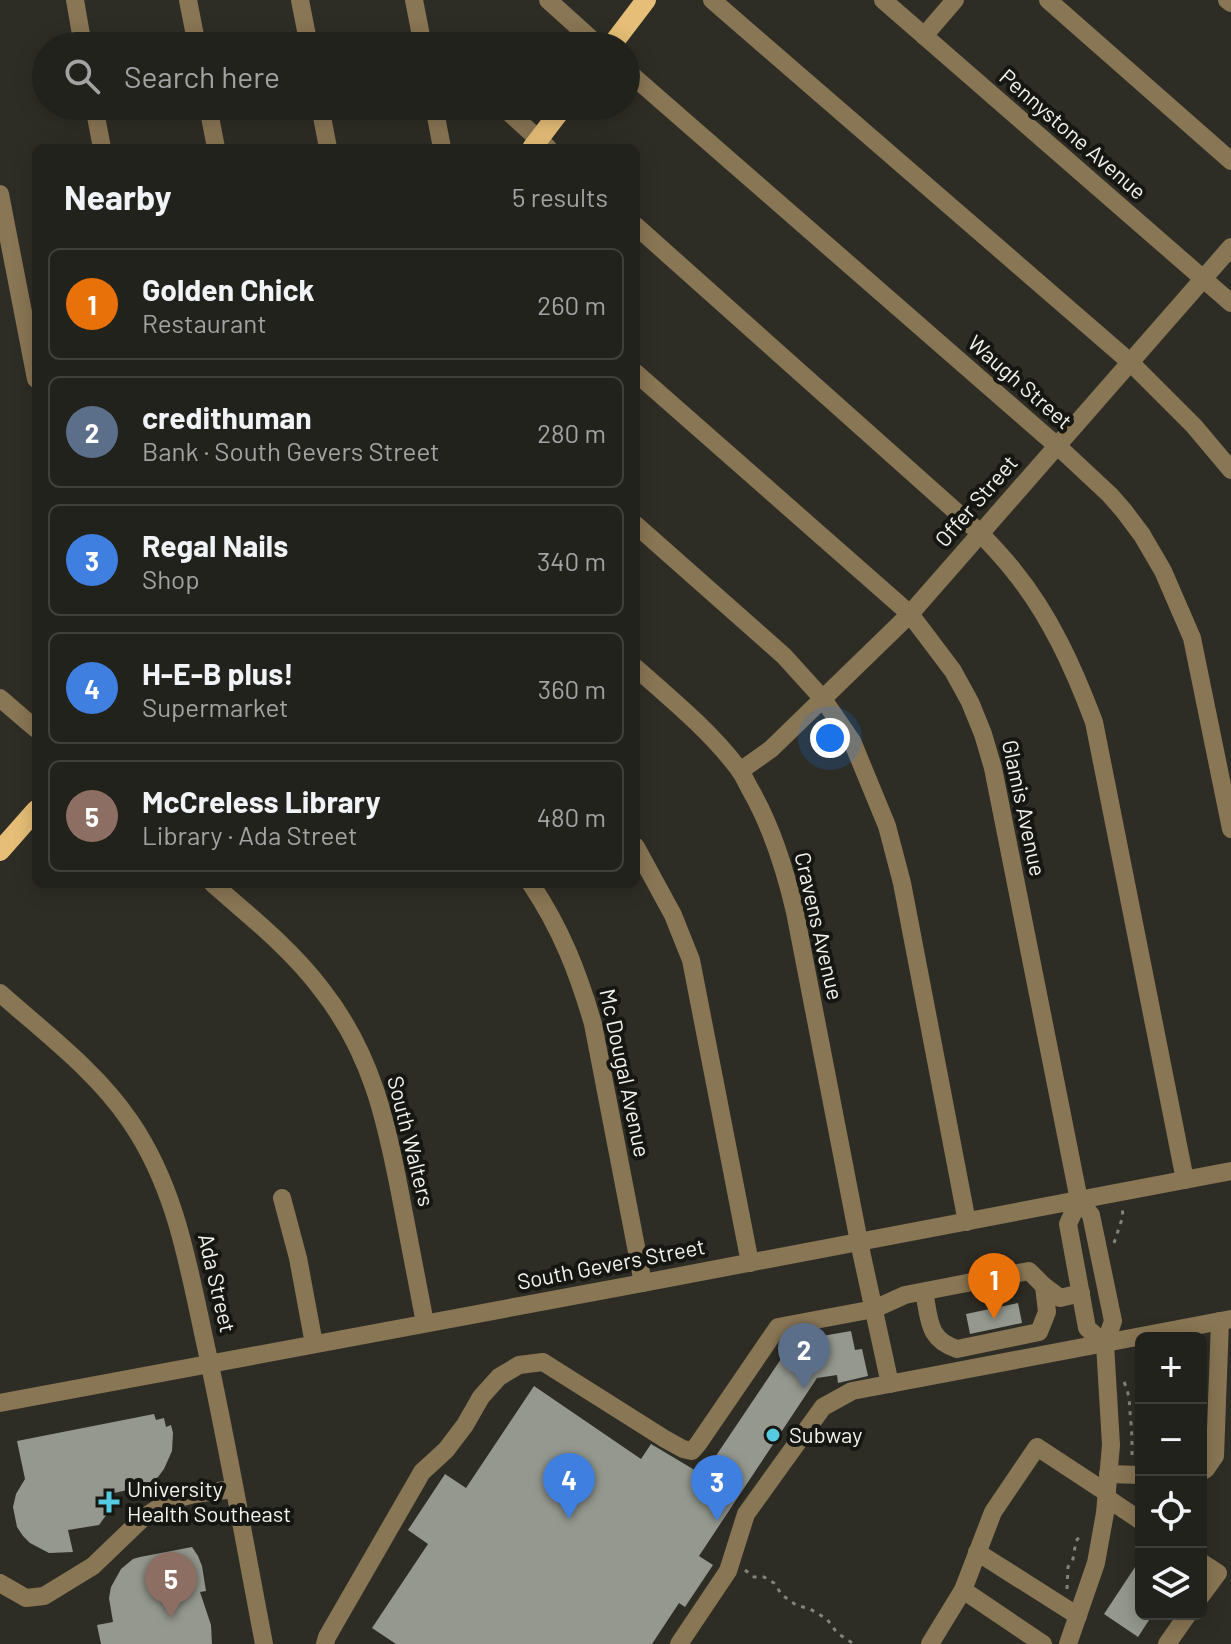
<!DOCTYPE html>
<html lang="en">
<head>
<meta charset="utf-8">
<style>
  :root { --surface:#22221c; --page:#2e2f29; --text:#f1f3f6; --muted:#a2a4a3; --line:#3f3f3b; --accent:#55cae0 }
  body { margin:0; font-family:Barlow,sans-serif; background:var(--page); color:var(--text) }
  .controls { position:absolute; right:24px; bottom:24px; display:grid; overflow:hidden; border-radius:12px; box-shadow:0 4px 20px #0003 }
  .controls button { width:72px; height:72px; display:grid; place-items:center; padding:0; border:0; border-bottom:2px solid var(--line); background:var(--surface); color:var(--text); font:40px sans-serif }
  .you { position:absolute; left:830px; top:738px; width:28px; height:28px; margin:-20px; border:6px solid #fff; border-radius:50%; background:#1a73e8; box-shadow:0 0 0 12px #1a73e833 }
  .badge { display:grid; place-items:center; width:52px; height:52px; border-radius:50%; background:var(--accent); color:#fff; font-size:26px; font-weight:700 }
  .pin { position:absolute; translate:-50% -66px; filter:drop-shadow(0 2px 4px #0008) }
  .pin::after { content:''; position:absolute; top:42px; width:28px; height:24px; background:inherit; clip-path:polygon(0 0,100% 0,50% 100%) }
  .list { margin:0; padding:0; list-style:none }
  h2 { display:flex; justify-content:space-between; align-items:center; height:104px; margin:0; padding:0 32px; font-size:34px }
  h2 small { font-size:26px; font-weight:400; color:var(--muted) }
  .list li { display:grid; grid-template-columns:52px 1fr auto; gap:24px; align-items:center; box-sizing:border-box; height:112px; margin:0 16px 16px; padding:0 16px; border:2px solid var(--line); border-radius:12px }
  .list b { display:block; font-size:30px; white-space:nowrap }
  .list p { margin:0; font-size:26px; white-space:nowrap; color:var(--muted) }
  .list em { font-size:26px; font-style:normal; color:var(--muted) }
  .icon { flex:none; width:44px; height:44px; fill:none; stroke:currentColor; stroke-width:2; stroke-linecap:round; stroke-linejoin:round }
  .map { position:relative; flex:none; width:1231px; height:1644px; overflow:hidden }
  .search { position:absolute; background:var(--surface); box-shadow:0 4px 20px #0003; left:32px; top:32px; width:608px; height:88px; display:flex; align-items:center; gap:20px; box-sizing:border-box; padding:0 28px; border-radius:44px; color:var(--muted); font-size:30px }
  .panel { position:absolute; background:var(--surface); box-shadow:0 4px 20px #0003; left:32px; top:144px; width:608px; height:744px; border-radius:12px }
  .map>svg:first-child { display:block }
  .building { fill:#94988e }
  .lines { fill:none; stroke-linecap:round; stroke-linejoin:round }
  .path { stroke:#83827b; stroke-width:3; stroke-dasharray:4 6; stroke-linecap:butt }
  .minor { stroke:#897654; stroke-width:18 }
  .major { stroke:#e6be77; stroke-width:20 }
  .poi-dot { fill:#55cae0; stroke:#161612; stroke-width:3 }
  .labels { text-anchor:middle; stroke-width:8; stroke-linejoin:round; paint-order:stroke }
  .street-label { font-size:22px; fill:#f4f4ee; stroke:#161612 }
  .poi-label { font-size:22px; fill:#f4f4ee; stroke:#161612; text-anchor:start }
</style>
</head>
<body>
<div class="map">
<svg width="1231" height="1644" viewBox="0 0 1231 1644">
  <rect width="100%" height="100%" fill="#2e2d25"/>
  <!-- building -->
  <g class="building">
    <path d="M1018 1303 1022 1323 970 1334 966 1314Z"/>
    <path d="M851 1331 855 1350 862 1349 868 1376 838 1383 837 1375 817 1378 699 1556 713 1565 685 1607 679 1603 652 1644H396L372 1628 428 1544 408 1530 445 1474 466 1488 534 1386 641 1459 651 1444 703 1475 793 1341Z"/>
    <path d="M154 1414 156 1420 164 1418 166 1427 171 1425 173 1433 172 1451 164 1469 158 1477 142 1487 109 1494 112 1507 99 1525 68 1530 73 1552 49 1553 30 1543 23 1536 17 1527 13 1507 16 1494 25 1479 17 1441Z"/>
    <path d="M192 1547 198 1556 202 1566 206 1591 200 1592 211 1625 212 1644H101L97 1625 113 1622 109 1598 111 1587 121 1569 133 1559 140 1557Z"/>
    <path d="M1141 1558V1614H1153L1138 1637 1104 1614Z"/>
  </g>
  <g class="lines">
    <!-- path -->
    <g class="path">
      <path d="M1114 1243 1123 1216 1122 1208"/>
      <path d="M1124 1382C1131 1397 1129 1408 1131 1423 1132 1435 1132 1445 1132 1457"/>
      <path d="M745 1570 754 1577H764L774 1583 782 1595 796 1605 810 1609 827 1619 837 1633 854 1644"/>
      <path d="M1067 1589 1068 1567 1073 1559 1076 1541 1081 1535H1083"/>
    </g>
    <!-- minor -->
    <g class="minor">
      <path d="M75 0 83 46"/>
      <path d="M188 0 197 46"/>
      <path d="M300 0 309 46"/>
      <path d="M414 0 423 46"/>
      <path d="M548 0 599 46"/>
      <path d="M712 0 1130 362 1194 426 1231 470"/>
      <path d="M883 0 1231 303"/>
      <path d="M1048 0 1231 161"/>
      <path d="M1227 0 1231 3"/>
      <path d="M924 36 955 0"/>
      <path d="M626 70 1064 452 1110 495 1124 511 1142 535 1163 571 1192 638 1231 829"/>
      <path d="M94 106 102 148"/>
      <path d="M208 106 216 148"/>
      <path d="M320 106 328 148"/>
      <path d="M434 106 442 148"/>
      <path d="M502 106 548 148"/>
      <path d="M0 194 36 379"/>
      <path d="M636 226 980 533C991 545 1003 557 1013 570 1050 615 1074 669 1094 722L1185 1180"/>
      <path d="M636 373 910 614 953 671 970 702 983 734 993 768 1079 1200 1091 1215 1113 1321 1105 1344 1111 1445 1105 1513 1096 1563 1068 1644"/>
      <path d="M636 525 784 656 823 699 852 741 887 826 902 883 967 1222"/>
      <path d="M636 668C671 699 709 730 738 768 743 774 746 782 750 789 772 827 785 869 795 912L859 1242 890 1384"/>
      <path d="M0 698 36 729"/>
      <path d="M740 771 771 749 910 614 1231 247"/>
      <path d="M636 847 673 915 691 960 750 1263"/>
      <path d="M213 884C251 917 291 949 322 990 372 1054 386 1120 401 1198 409 1240 417 1282 425 1323"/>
      <path d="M531 884C561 929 578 972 593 1024L643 1283"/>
      <path d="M0 993C45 1033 96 1071 130 1121 174 1185 187 1258 203 1333 226 1436 244 1540 264 1644"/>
      <path d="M282 1198 298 1258 314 1344"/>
      <path d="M1079 1200 1068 1224 1087 1328 1105 1344"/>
      <path d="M924 1292C930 1320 927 1339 957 1349L1039 1332 1047 1312 1044 1286"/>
      <path d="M0 1403 643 1283 1231 1171"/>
      <path d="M1201 1472 1206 1469 1215 1456 1220 1321"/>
      <path d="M1108 1474 1141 1475"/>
      <path d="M1107 1498 1141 1521"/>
      <path d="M977 1552 1078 1616"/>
      <path d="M1201 1562 1218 1573 1201 1596"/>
      <path d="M0 1583 26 1598 44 1596 93 1566 144 1517 171 1500 194 1494 234 1489"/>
      <path d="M963 1590 1043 1644"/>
      <path d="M325 1644 327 1637 422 1472 446 1450 465 1425 481 1397 499 1377 519 1365 543 1362 665 1439 683 1449 692 1451 698 1444 778 1327 874 1309 905 1295 1029 1271 1044 1286 1060 1298 1081 1293"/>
      <path d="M679 1644 728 1571 746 1514 823 1407 852 1391 1231 1319"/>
      <path d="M930 1644 963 1590 993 1512 1037 1447 1107 1493"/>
      <path d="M1167 1644 1188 1614"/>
    </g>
    <!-- major -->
    <g class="major">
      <path d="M611 46 646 0"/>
      <path d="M532 148 564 106"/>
      <path d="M0 851 36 810"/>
    </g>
  </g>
  <!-- markers -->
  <g class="poi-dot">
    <circle cx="773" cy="1435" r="8"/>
    <path d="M105 1490h8v8h8v8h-8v8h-8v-8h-8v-8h8z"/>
  </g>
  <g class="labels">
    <!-- street labels -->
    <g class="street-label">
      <text transform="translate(1073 134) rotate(41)" y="8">Pennystone Avenue</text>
      <text transform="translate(1020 382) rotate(41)" y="8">Waugh Street</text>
      <text transform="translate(976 501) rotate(-49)" y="8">Offer Street</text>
      <text transform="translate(1024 808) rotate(78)" y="8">Glamis Avenue</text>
      <text transform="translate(819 926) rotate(77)" y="8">Cravens Avenue</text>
      <text transform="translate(625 1073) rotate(78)" y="8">Mc Dougal Avenue</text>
      <text transform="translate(411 1141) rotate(76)" y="8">South Walters</text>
      <text transform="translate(611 1264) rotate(-11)" y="8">South Gevers Street</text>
      <text transform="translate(217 1283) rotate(77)" y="8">Ada Street</text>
    </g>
    <!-- poi labels -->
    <g class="poi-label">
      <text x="789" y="1443">Subway</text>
      <text x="127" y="1497">University<tspan x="127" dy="25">Health Southeast</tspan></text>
    </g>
  </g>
</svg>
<div class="controls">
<button>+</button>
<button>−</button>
<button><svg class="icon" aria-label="locate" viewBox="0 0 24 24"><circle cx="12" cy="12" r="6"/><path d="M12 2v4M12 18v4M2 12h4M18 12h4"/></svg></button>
<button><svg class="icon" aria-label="layers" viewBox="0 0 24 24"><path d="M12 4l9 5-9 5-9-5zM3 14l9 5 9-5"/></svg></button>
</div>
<div class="you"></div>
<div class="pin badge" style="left:994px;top:1319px;background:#e8710a">1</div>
<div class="pin badge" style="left:804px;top:1389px;background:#5c6f8a">2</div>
<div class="pin badge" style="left:717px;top:1521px;background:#3f7fe0">3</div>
<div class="pin badge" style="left:569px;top:1519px;background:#3f7fe0">4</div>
<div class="pin badge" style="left:171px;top:1618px;background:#8d6e63">5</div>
<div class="search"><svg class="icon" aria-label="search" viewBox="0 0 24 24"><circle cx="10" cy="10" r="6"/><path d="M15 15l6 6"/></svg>Search here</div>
<section class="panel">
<h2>Nearby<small>5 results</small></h2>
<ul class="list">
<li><span class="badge" style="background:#e8710a">1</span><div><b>Golden Chick</b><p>Restaurant</p></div><em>260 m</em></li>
<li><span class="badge" style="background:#5c6f8a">2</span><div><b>credithuman</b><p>Bank · South Gevers Street</p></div><em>280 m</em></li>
<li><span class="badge" style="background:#3f7fe0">3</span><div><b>Regal Nails</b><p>Shop</p></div><em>340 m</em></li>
<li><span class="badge" style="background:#3f7fe0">4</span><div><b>H-E-B plus!</b><p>Supermarket</p></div><em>360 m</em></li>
<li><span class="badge" style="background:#8d6e63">5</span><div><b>McCreless Library</b><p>Library · Ada Street</p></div><em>480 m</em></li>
</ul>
</section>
</div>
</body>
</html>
